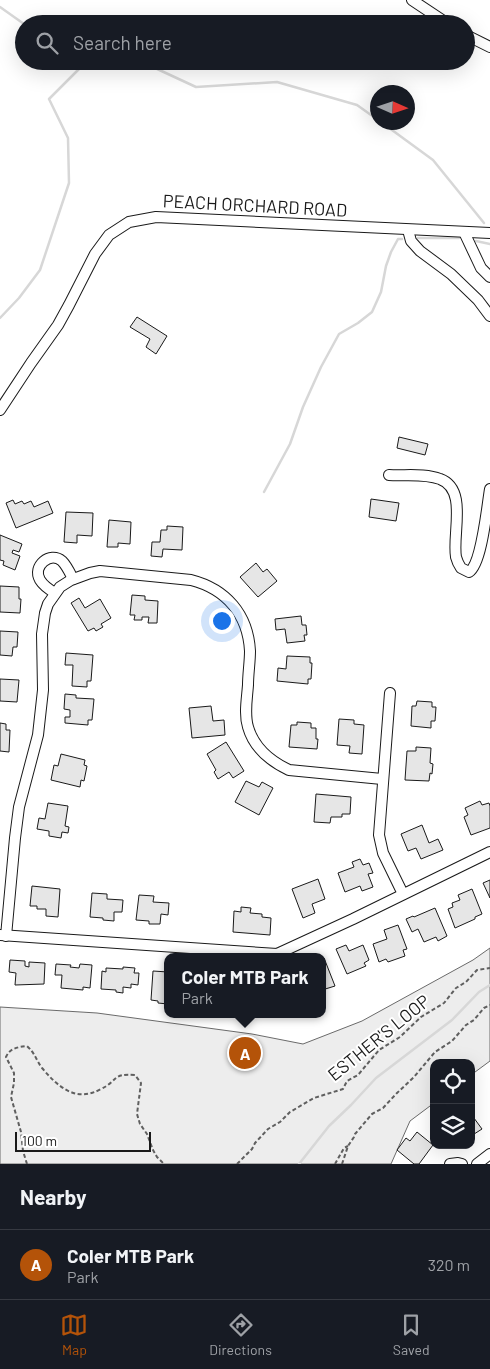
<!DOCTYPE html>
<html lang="en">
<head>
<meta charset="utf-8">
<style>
  :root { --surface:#171b24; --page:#20242c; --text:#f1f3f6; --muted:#9ea1a6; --line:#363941; --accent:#b45309 }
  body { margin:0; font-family:Barlow,sans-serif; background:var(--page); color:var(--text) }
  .controls { position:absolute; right:15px; bottom:15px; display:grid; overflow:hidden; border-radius:10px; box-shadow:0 5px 20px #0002 }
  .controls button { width:45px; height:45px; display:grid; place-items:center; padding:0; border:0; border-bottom:1px solid var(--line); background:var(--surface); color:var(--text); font:25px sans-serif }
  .compass { position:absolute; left:370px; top:85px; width:45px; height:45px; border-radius:50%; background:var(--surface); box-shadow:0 5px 20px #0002; rotate:93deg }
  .scale { position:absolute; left:15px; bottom:12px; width:136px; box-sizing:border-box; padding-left:5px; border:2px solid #1a1a1a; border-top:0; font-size:14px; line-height:18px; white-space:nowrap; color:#1a1a1a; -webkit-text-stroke:4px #fff; paint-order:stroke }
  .you { position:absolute; left:221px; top:620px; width:18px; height:18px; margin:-12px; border:4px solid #fff; border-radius:50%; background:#1a73e8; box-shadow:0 0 0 8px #1a73e833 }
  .badge { display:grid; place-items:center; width:32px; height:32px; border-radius:50%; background:var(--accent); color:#fff; font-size:16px; font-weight:700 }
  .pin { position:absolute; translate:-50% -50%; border:2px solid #fff; box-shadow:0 1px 5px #0006 }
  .popup { position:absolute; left:164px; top:953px; width:162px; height:65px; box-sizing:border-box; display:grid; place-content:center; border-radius:10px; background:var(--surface); filter:drop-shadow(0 1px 4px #0005); font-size:16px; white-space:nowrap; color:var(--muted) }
  .popup b { font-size:19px; color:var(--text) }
  .popup::after { content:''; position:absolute; left:50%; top:100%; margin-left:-10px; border:10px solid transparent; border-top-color:var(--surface) }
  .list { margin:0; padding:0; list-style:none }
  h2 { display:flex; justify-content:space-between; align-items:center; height:65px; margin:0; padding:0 20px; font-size:21px }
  h2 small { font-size:16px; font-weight:400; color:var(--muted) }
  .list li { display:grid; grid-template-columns:32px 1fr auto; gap:15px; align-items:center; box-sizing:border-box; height:70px; padding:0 20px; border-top:1px solid var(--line) }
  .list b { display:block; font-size:19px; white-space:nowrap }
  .list p { margin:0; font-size:16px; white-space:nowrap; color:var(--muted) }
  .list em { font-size:16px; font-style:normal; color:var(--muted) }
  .icon { flex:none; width:28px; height:28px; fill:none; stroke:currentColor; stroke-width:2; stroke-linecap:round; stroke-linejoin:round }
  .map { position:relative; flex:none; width:490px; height:1164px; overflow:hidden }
  .search { position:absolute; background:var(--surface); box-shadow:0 5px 20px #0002; left:15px; right:15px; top:15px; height:55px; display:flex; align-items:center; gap:12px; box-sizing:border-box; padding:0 18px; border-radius:28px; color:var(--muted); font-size:19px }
  .sheet { height:135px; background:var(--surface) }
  nav { display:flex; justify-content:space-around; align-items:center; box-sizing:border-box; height:70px; border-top:1px solid var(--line); background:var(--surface); font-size:14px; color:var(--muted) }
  nav a { display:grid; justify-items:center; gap:2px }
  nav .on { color:var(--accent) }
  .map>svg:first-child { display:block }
  .built { fill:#ededed; stroke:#6a6a6a }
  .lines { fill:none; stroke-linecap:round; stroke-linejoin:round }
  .stream { stroke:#d7d7d7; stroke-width:2.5 }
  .building { fill:#e6e6e6; stroke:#1a1a1a }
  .minor-casing { stroke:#1a1a1a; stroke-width:12 }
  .path { stroke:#5f5f5f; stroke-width:2; stroke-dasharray:4 2.5; stroke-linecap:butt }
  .minor { stroke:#fff; stroke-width:10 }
  .labels { text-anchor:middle; stroke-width:4; stroke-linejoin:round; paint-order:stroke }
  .street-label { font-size:18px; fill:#1a1a1a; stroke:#fff }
</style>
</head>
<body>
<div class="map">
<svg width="490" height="1164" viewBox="0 0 490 1164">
  <rect width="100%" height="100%" fill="#fff"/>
  <!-- built -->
  <path class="built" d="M490 948V1061L471 1075V1063H434V1103L410 1121 391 1164H0V1007L97 1013 252 1034 303 1044 362 1021 473 960Z"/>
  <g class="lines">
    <!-- stream -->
    <g class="stream">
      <path d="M0 7 24 24"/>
      <path d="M140 61 196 87 277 82 357 105 378 120"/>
      <path d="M381 122 433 160 484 223"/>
      <path d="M418 238H459"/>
      <path d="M476 241 490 244"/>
      <path d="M0 318 19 298 40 270 69 183 68 138 49 99 80 68 102 61"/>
      <path d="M264 492 290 444 303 407 321 367 339 334 358 323 372 312 381 292 386 266 391 252 398 239H402"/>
      <path d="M299 1164 329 1126 351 1105 376 1078 452 1020 479 992 490 985"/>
    </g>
  </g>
  <!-- building -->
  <g class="building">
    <path d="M137 317 167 336 156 354 146 347 150 339 130 327Z"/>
    <path d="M399 437 428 444 425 455 397 448Z"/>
    <path d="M371 499 399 503 396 521 369 517Z"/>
    <path d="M13 500 15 504 22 501 24 504 31 501 34 507 48 501 53 513 16 528 6 503Z"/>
    <path d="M66 512 93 513 92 536 77 535V543L64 542Z"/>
    <path d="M109 520 131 522 130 544 118 543V547H107Z"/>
    <path d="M167 526 183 527 182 550 163 549 162 557 151 556 152 542H160L161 530H167Z"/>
    <path d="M0 535 22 544 19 552 13 550 12 553 20 556 15 570 3 565 4 561 0 560Z"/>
    <path d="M256 563 263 572 267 569 277 581 258 597 240 577Z"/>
    <path d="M0 586 19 587V599H21L20 613 0 612Z"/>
    <path d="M132 595 145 596V600L158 601 157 623H148L149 617H142V620H134L135 615H130Z"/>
    <path d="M79 598 85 608 100 599 111 618 101 624 103 627 96 631 94 628 88 631 71 603Z"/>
    <path d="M301 616 302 625H306L307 635H304L305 641 287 643 285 629 276 630 275 619Z"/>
    <path d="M0 631 18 632 17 647H13L12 656 0 655Z"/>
    <path d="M66 653 93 655 91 681H87V687L72 686 73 665H65Z"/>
    <path d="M287 656 310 657V663H312L311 679H308V684L277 681 278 668 286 669Z"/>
    <path d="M0 679 19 680 17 702 0 701Z"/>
    <path d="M65 694 76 695V698L94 699 92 720H88V725L65 723V717H70V710L64 709Z"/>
    <path d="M417 701 432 702V707H436L435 721H431V728L411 726 412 706H416Z"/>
    <path d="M211 706 213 721 224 720 225 735 192 738 189 708Z"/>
    <path d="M339 719 354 720V724L364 725 362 754 349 753 350 746 337 745Z"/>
    <path d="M297 722 311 723V728H316V739H318L317 749 289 747 291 725H297Z"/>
    <path d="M0 723 6 724V730H10L9 752 0 751Z"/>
    <path d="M226 742 244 771 233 778 229 772 218 779 214 772 216 770 207 754Z"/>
    <path d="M416 747 431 748 430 763 433 764 432 774 430 773 429 781 405 780 407 751H416Z"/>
    <path d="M61 754 85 760 84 765 87 766 84 781 81 780 80 787 51 780 54 765 58 766Z"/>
    <path d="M246 781 259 787 262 782 273 788 259 815 235 802Z"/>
    <path d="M316 794 351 797 350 814H342V817H331L330 823 314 822Z"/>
    <path d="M480 801 482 805 489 803 490 806V828L471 835 464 817 468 815 465 808Z"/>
    <path d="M48 803 68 806 65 826 69 827 68 833 62 832 61 838 49 836V831L37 829 39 818 45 819Z"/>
    <path d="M422 825 429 843 438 839 443 850 421 859 416 848 408 851 401 834Z"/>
    <path d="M360 859 363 865 369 863 373 873 368 874 373 887 362 891 360 886 345 892 338 873 354 867 352 862Z"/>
    <path d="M318 879 325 899 312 904 315 913 303 918 292 889Z"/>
    <path d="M490 880V898L483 883Z"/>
    <path d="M32 886 60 889 58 917 46 916V909H37V906H30Z"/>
    <path d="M472 889 482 914 475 917V919L455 928 448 909 453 907 452 903 460 900 458 895Z"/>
    <path d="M92 893 107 894V899L123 900 122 912H114V921L103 920V918L90 917Z"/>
    <path d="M139 895 154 896 153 902 169 903 168 915 161 914 160 924H149V921L136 920Z"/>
    <path d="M241 907 251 908 250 913 262 914V917L271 918 270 935 233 932 234 911 241 912Z"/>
    <path d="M435 908 447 936 438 941 436 937 424 942 418 929 412 932 406 919 413 916 414 917Z"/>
    <path d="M398 925 407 949 403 950 405 956 388 962 386 959 379 962 373 944 387 939 384 930Z"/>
    <path d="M346 945 349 951 363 945 369 960 364 963 366 966 347 974 336 949Z"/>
    <path d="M324 958 335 986 322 990V959Z"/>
    <path d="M10 960 25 961V966L29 967V962L45 963 44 984 15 985 16 973 9 972Z"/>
    <path d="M56 964 71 965 70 967 79 968 80 964 92 965 90 988 83 987V990L61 988 62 975H55Z"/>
    <path d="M123 967 135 968 134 973H139L138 985 131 984V988L123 987V993L116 992V990L101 989 102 971 106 972V968L123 969Z"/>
    <path d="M153 971 168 972V1004L158 1003V1001L151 1000Z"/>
    <path d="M471 1114 482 1129 471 1136Z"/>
    <path d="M417 1132 433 1145 419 1164H414L397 1150 406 1138 410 1141Z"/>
  </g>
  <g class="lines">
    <defs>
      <g id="minor">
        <path d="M412 0 448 24"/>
        <path d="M466 35 490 47"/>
        <path d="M408 230 411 241 420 251 451 274 478 300 490 316"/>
        <path d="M464 232 481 268 490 277"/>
        <path d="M0 410 31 363 58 325 69 305 95 254 109 235 129 222 156 217 490 233"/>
        <path d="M389 475C405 476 425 473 440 479 468 489 452 534 456 557 457 561 459 565 461 568L469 572C482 564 487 506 490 489"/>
        <path d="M55 593C50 590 43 585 40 580 32 566 50 551 62 561 67 566 70 573 73 579"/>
        <path d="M390 693 379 835 383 853 403 894"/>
        <path d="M0 935 277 954 353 919 490 852"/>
        <path d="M6 936 15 838 19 807 38 735 43 690 42 634 45 613 48 604 60 587 71 580 90 573 100 571 191 580C226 589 248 614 250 651 250 662 248 674 248 685 247 699 244 714 248 727 254 748 270 761 289 770L382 779"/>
        <path d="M450 1164 458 1163 462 1164"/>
        <path d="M477 1164 490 1154"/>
      </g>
    </defs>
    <!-- minor casing -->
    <use href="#minor" class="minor-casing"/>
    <!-- path -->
    <g class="path">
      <path d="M27 1164 23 1151 21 1132 11 1097 14 1083V1073L6 1057C10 1048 18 1047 27 1046 35 1053 36 1060 42 1068 58 1087 76 1103 101 1089 118 1081 112 1073 135 1075L141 1083 137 1114 140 1124 147 1134 153 1150 157 1157 164 1164"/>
      <path d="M237 1164 252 1149 255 1143 268 1129 280 1122 290 1112 314 1098 343 1089 347 1081 358 1075 379 1050 400 1037 421 1017 444 1003 456 988 466 982 477 970 490 968"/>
      <path d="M335 1164 344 1148 348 1146"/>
      <path d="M342 1164 348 1146 354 1137 355 1134 372 1114 383 1108 397 1093 414 1077 435 1052 452 1041 466 1025 474 1020 484 1008 490 1005"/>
    </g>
    <!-- minor -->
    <use href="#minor" class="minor"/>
  </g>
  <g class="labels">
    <!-- street labels -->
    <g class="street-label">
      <text transform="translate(255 206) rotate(3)" y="6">PEACH ORCHARD ROAD</text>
      <text transform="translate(379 1038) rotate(-39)" y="6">ESTHER'S LOOP</text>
    </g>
  </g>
</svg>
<div class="controls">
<button><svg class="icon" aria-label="locate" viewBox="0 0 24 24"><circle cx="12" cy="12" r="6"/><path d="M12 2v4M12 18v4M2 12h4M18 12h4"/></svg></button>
<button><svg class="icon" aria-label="layers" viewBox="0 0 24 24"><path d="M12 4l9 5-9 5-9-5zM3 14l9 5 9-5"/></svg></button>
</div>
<svg class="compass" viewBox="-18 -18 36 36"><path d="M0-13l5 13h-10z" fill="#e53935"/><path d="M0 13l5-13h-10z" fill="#9ea1a6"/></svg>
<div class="scale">100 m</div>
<div class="you"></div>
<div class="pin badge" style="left:245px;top:1053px">A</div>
<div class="popup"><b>Coler MTB Park</b>Park</div>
<div class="search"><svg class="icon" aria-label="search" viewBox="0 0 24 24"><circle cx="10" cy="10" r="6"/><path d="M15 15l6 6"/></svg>Search here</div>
</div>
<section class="sheet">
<h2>Nearby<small></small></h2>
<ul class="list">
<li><span class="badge">A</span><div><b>Coler MTB Park</b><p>Park</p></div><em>320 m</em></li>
</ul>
</section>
<nav>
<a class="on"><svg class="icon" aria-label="map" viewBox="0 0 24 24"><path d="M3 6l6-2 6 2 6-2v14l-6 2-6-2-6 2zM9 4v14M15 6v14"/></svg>Map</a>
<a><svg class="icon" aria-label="directions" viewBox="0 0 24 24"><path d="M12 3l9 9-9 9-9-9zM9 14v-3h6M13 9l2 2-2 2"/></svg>Directions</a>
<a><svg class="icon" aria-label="saved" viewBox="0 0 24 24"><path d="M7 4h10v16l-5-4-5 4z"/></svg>Saved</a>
</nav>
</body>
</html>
